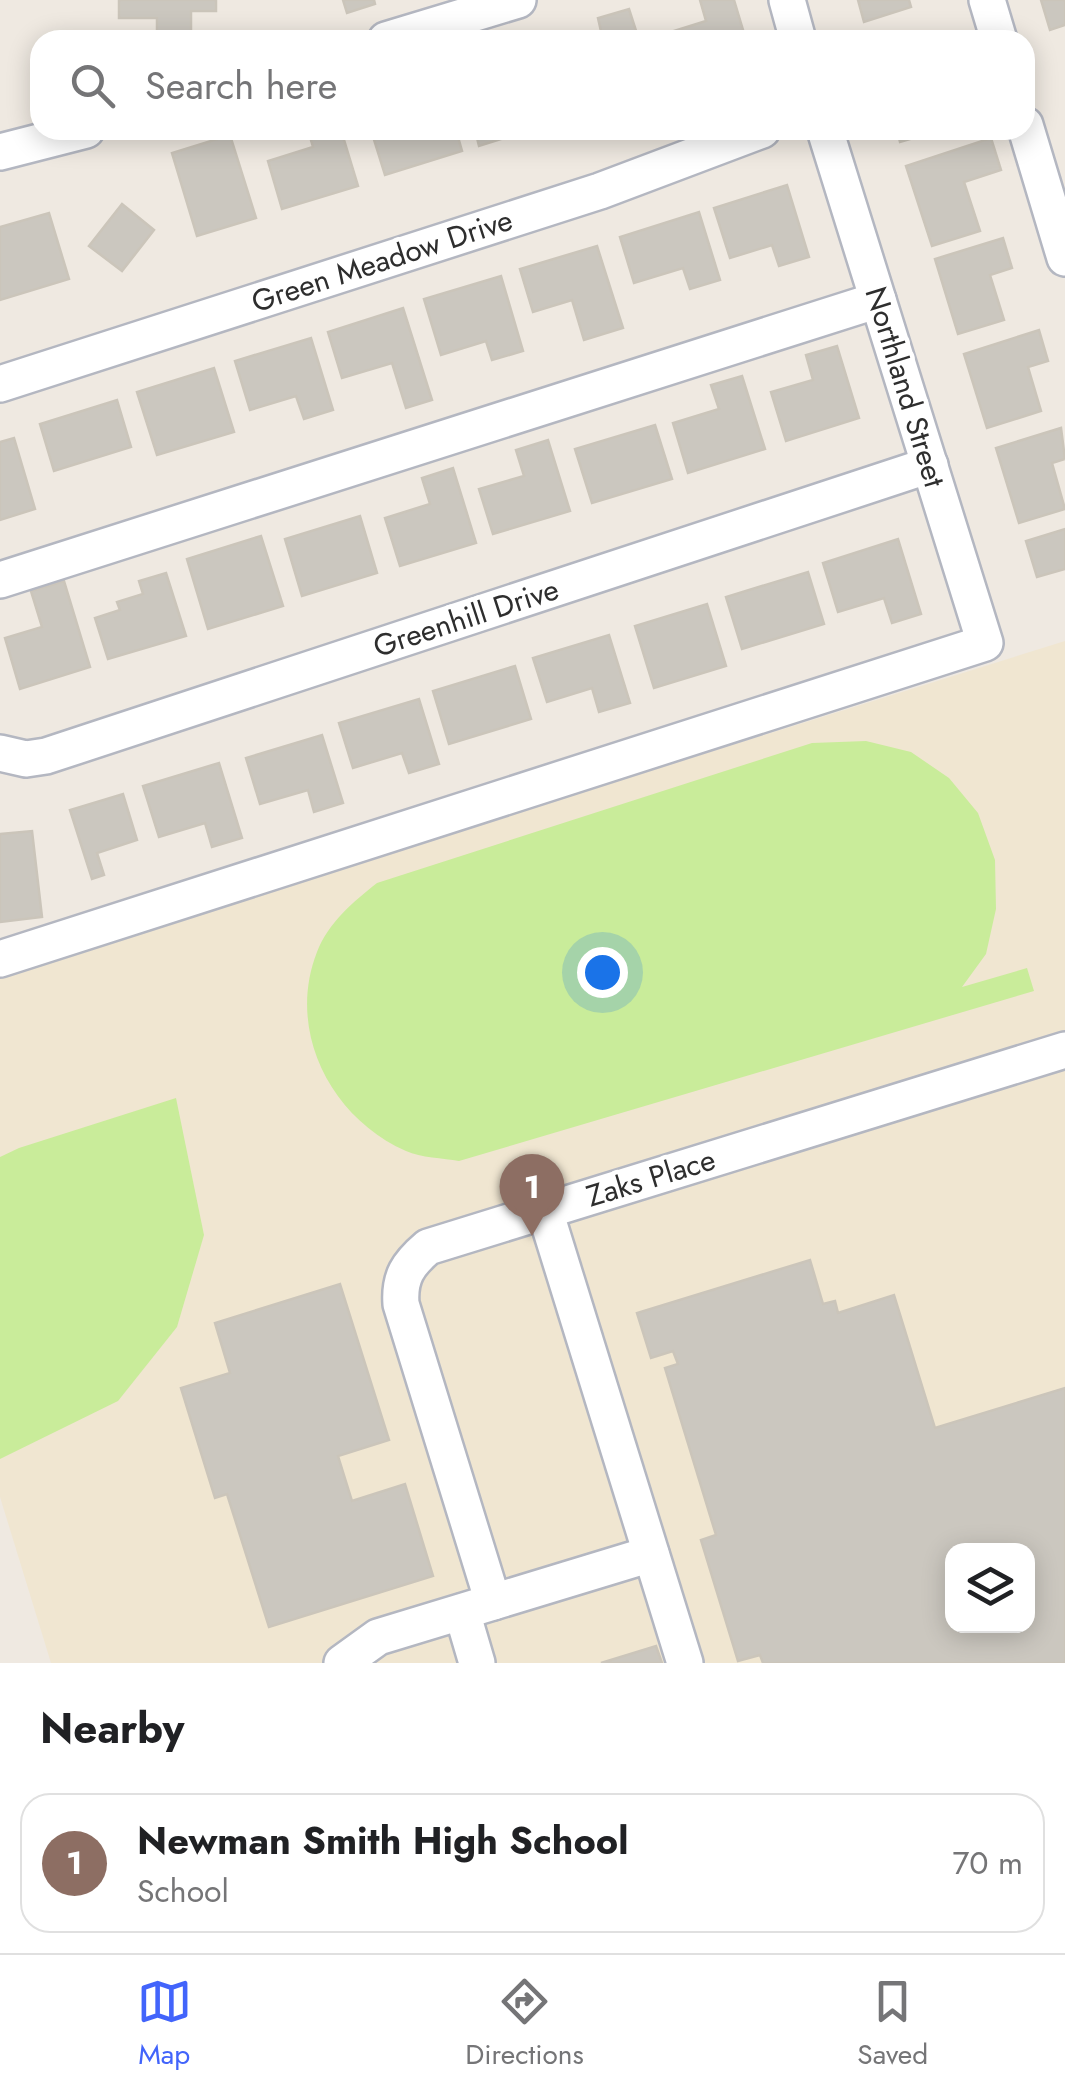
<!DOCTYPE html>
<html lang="en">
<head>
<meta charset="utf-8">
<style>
  :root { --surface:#fff; --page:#f2f2f2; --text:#202124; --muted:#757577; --line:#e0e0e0; --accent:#4264fb }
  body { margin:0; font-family:Jost,sans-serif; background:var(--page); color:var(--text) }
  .controls { position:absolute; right:30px; bottom:30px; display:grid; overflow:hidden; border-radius:20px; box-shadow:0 5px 25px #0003 }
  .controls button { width:90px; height:90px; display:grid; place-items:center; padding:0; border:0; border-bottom:2px solid var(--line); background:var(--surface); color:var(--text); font:50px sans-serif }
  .you { position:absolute; left:602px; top:972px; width:35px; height:35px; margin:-25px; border:8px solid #fff; border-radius:50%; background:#1a73e8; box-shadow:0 0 0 15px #1a73e833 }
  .badge { display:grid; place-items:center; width:65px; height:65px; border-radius:50%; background:var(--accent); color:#fff; font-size:32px; font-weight:700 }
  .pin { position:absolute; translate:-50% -82px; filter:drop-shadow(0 2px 5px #0008) }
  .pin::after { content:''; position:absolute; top:52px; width:35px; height:30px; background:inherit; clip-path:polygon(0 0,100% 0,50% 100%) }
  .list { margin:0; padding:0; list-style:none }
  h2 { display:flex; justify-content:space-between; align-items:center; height:130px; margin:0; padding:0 40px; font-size:42px }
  h2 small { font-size:32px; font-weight:400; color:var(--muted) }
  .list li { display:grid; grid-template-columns:65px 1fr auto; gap:30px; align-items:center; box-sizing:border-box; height:140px; margin:0 20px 20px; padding:0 20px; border:2px solid var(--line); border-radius:30px }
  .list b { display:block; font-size:38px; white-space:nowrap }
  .list p { margin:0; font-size:32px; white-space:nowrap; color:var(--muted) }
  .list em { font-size:32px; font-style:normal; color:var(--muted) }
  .icon { flex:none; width:55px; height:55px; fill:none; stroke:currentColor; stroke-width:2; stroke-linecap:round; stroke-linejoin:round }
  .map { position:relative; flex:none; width:1065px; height:1663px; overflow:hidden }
  .search { position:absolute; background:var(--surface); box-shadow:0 5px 25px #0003; left:30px; right:30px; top:30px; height:110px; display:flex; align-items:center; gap:25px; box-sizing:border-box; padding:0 35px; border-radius:30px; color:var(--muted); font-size:38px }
  .sheet { height:290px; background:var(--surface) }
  nav { display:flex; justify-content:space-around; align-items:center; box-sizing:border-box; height:140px; border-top:2px solid var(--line); background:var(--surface); font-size:28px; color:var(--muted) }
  nav a { display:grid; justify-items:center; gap:5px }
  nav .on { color:var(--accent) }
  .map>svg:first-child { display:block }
  .education { fill:#f0e6d1; fill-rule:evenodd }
  .pitch { fill:#c9ec9a }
  .building { fill:#cbc7bf; stroke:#cbc5ba; stroke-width:2.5; fill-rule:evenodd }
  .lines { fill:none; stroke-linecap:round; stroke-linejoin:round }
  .minor-casing { stroke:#b4b7c1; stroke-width:40 }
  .minor { stroke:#fff; stroke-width:35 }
  .labels { text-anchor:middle; stroke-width:9; stroke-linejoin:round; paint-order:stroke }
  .street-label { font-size:30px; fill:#2e2e2e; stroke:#fff }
</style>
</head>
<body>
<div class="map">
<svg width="1065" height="1663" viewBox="0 0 1065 1663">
  <rect width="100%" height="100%" fill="#efe9e1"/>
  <!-- education -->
  <path class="education" d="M1065 641V1663H51L0 1497V974ZM952 1550H1028V1626H952Z"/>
  <!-- pitch -->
  <g class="pitch">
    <path d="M866 741 911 752 949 778 978 813 995 860 996 909 986 954 962 987 1027 968 1034 991 459 1161C443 1158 421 1158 406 1151 331 1118 286 1031 317 952 328 923 353 902 377 883L812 743Z"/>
    <path d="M176 1098 204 1235 177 1327 118 1401 0 1459V1157L19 1148Z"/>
  </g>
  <!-- building -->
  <g class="building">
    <path d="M119 0H216V11H191V40H157V18H119Z"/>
    <path d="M343 0H374L375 4 347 13Z"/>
    <path d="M700 0H734L746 40H663L661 35 706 21Z"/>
    <path d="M858 0H909L911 7 864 22Z"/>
    <path d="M1041 0H1065V25L1050 30Z"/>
    <path d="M629 9 639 40H603L598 18Z"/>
    <path d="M308 130H341L358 186 282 209 268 161 313 147Z"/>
    <path d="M371 130H456L462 151 385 175Z"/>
    <path d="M475 130H530L479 146Z"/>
    <path d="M897 130H941L900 142Z"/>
    <path d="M230 135 256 218 197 236 172 153Z"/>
    <path d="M991 138 1001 170 964 182 980 231 932 246 906 166Z"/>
    <path d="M787 185 809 257 779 266 772 245 730 258 714 208Z"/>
    <path d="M122 204 154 230 122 271 89 246Z"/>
    <path d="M699 212 720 280 690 289 683 268 634 283 620 237Z"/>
    <path d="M49 213 69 279 0 300V227Z"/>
    <path d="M1003 238 1012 268 990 275 1004 320 958 334 935 259Z"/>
    <path d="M597 246 623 328 584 340 572 300 533 312 520 269Z"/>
    <path d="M501 276 523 351 492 360 486 341 441 355 424 299Z"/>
    <path d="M403 308 432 400 406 408 392 363 342 378 328 332Z"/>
    <path d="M1039 330 1048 361 1028 367 1041 411 987 428 964 354Z"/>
    <path d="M311 338 333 410 304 419 296 396 250 410 235 361Z"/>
    <path d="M837 346 859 418 786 441 771 392 813 380 806 355Z"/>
    <path d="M214 368 234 432 157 455 137 392Z"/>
    <path d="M742 376 765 449 688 473 673 423 719 409 711 385Z"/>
    <path d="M117 400 131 447 54 471 40 424Z"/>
    <path d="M655 425 672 479 592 503 575 449Z"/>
    <path d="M1061 428 1065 459 1052 463 1065 509 1019 523 996 448Z"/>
    <path d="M14 438 35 509 0 520V442Z"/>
    <path d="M548 440 570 511 493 534 479 489 524 476 516 450Z"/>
    <path d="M453 468 476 543 400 566 385 518 430 504 422 478Z"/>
    <path d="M360 516 377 573 302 596 285 539Z"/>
    <path d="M1065 529V569L1037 577 1026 541Z"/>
    <path d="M261 536 283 606 208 629 187 559Z"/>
    <path d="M898 539 921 614 892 623 884 598 838 612 823 563Z"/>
    <path d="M808 572 824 624 742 649 726 597Z"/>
    <path d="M166 573 186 636 108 659 95 618 120 610 117 602 143 594 139 581Z"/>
    <path d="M64 581 90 667 20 689 5 638 42 627 31 591Z"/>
    <path d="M707 604 726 666 654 688 635 626Z"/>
    <path d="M609 635 630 703 599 712 592 688 547 702 533 658Z"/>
    <path d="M515 666 531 719 449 744 433 691Z"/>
    <path d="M419 699 439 764 409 773 402 753 353 768 339 723Z"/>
    <path d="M322 735 343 803 314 812 308 790 260 804 246 758Z"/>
    <path d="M219 763 242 838 212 847 205 823 159 837 143 786Z"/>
    <path d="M123 794 137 840 97 853 104 875 92 879 70 810Z"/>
    <path d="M32 831 42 917 0 922V834Z"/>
    <path d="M810 1260 823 1304 835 1301 838 1313 894 1295 935 1428 1065 1388V1663H763L760 1655 738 1661 701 1540 716 1535 665 1368 678 1364 673 1351 651 1358 637 1313ZM952 1550H1028V1626H952Z"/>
    <path d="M340 1284 389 1440 338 1456 352 1501 405 1484 433 1576 269 1627 227 1494 215 1498 181 1388 230 1373 215 1323Z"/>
    <path d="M656 1646 662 1663H601Z"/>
  </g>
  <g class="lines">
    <defs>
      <g id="minor">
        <path d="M787 0 798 40"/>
        <path d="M987 0 999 40"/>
        <path d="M386 40 518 0"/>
        <path d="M1025 125 1065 258"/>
        <path d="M0 152 86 130"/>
        <path d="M0 384 600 191 762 130"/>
        <path d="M0 580 878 300"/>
        <path d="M0 753 26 759 46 756 930 465"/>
        <path d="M0 959 985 643 825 130"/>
        <path d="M545 1211 685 1663"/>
        <path d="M493 1602 401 1304C399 1277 408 1264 428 1247L1065 1050"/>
        <path d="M462 1612 477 1663"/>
        <path d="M342 1663 378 1637 651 1554"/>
      </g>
    </defs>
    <!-- minor casing -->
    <use href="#minor" class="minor-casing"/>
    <!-- minor -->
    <use href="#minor" class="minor"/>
  </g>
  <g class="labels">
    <!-- street labels -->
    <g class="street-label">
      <text transform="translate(382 261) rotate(-18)" y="10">Green Meadow Drive</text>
      <text transform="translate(905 387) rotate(73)" y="10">Northland Street</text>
      <text transform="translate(466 618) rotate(-18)" y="10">Greenhill Drive</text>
      <text transform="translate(651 1178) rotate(-17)" y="10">Zaks Place</text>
    </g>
  </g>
</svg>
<div class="controls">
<button><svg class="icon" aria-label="layers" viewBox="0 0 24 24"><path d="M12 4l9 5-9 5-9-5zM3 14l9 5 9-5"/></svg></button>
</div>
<div class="you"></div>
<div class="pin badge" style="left:532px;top:1236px;background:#8d6e63">1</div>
<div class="search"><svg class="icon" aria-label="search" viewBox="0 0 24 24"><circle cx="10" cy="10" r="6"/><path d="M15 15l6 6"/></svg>Search here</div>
</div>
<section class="sheet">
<h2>Nearby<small></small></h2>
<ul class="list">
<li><span class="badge" style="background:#8d6e63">1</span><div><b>Newman Smith High School</b><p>School</p></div><em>70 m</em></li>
</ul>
</section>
<nav>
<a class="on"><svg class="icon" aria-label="map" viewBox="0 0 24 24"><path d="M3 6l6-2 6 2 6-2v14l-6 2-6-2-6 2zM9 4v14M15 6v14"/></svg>Map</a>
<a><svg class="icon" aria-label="directions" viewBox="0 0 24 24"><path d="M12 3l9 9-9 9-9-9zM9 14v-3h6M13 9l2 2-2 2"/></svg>Directions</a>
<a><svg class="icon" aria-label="saved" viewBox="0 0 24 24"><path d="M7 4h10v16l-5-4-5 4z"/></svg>Saved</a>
</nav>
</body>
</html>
